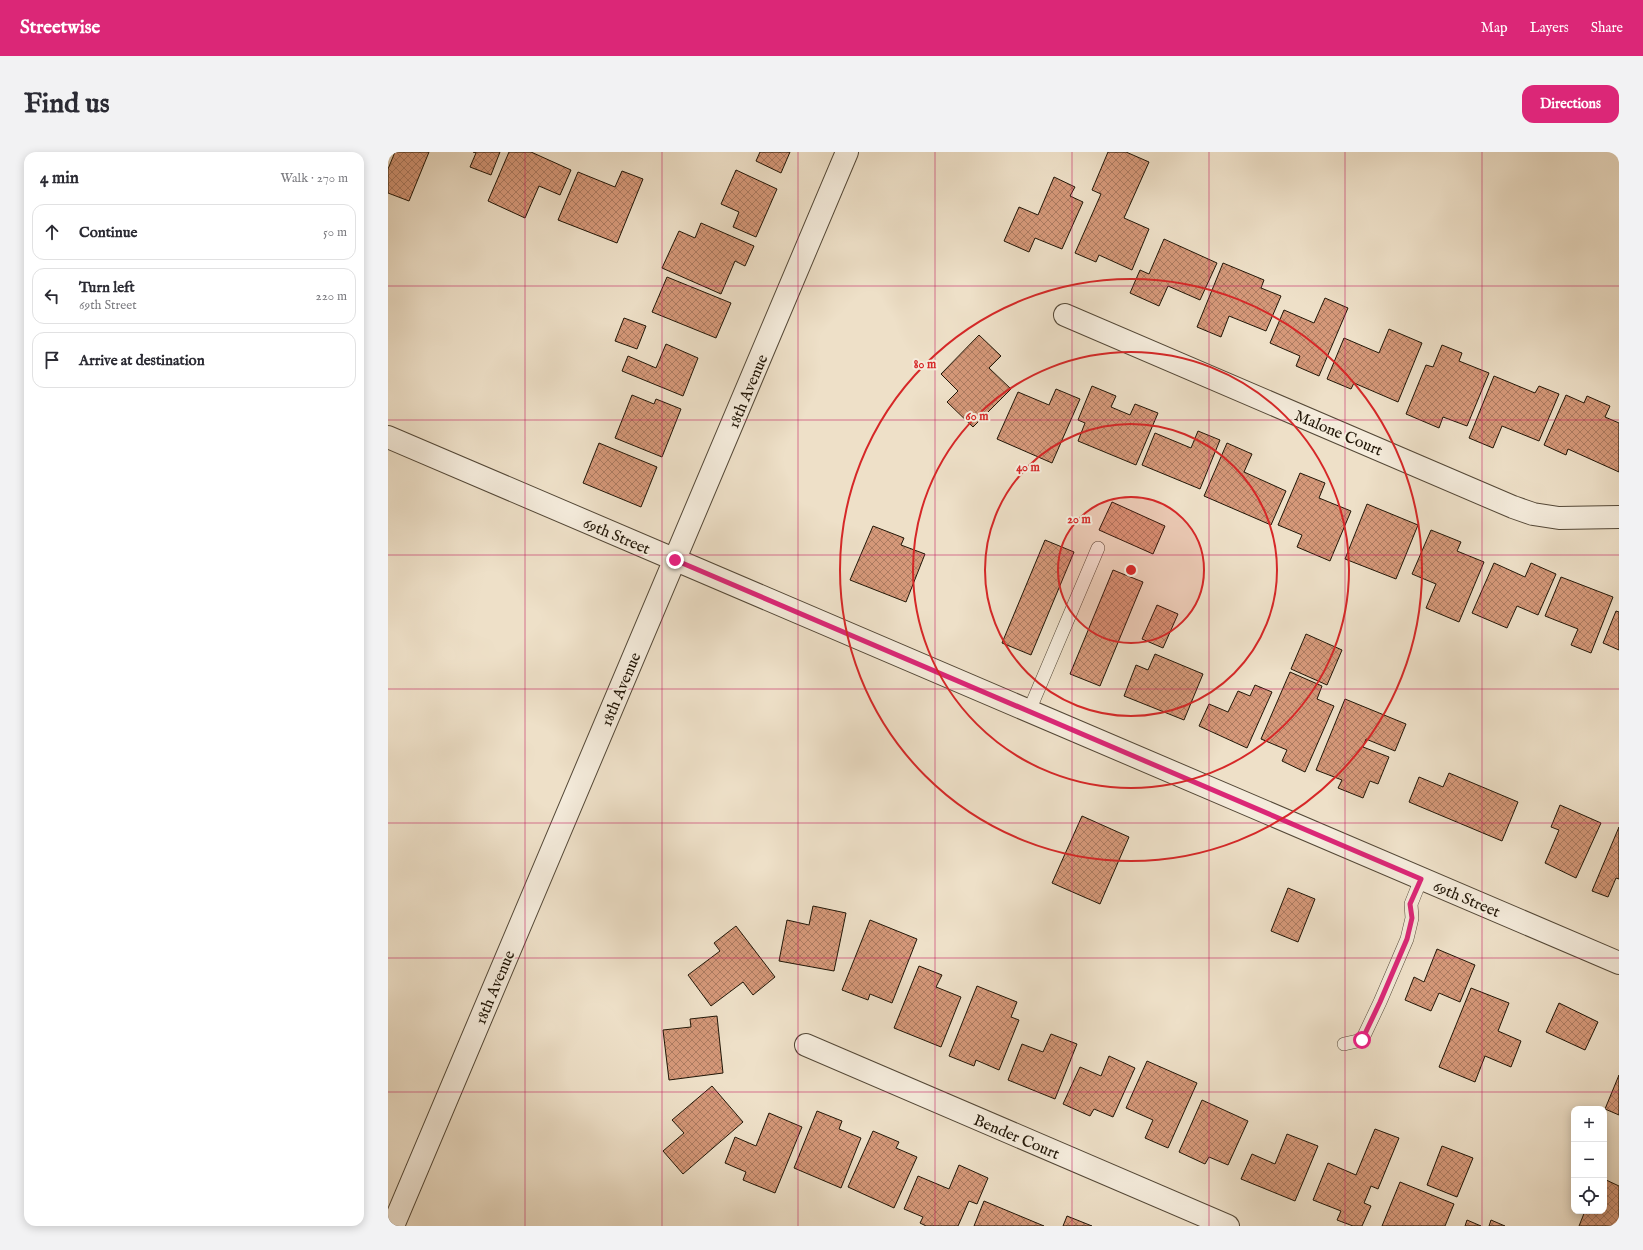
<!DOCTYPE html>
<html lang="en">
<head>
<meta charset="utf-8">
<style>
  :root { --surface:#fff; --page:#f2f2f3; --text:#2b2b33; --muted:#7c7c81; --line:#e1e1e2; --accent:#db2777 }
  body { margin:0; font-family:"IM FELL English",serif; background:var(--page); color:var(--text) }
  .controls { position:absolute; right:12px; bottom:12px; display:grid; overflow:hidden; border-radius:8px; box-shadow:0 2px 10px #0003 }
  .controls button { width:36px; height:36px; display:grid; place-items:center; padding:0; border:0; border-bottom:1px solid var(--line); background:var(--surface); color:var(--text); font:20px sans-serif }
  .stop { position:absolute; width:12px; height:12px; margin:-9px; border:3px solid #db2777; border-radius:50%; background:#fff }
  .stop.end { background:#db2777; border-color:#fff; box-shadow:0 1px 4px #0008 }
  .list { margin:0; padding:0; list-style:none }
  h2 { display:flex; justify-content:space-between; align-items:center; height:52px; margin:0; padding:0 16px; font-size:17px }
  h2 small { font-size:13px; font-weight:400; color:var(--muted) }
  .list li { display:grid; grid-template-columns:26px 1fr auto; gap:12px; align-items:center; box-sizing:border-box; height:56px; margin:0 8px 8px; padding:0 8px; border:1px solid var(--line); border-radius:12px }
  .list b { display:block; font-size:15px; white-space:nowrap }
  .list p { margin:0; font-size:13px; white-space:nowrap; color:var(--muted) }
  .list em { font-size:13px; font-style:normal; color:var(--muted) }
  .icon { flex:none; width:22px; height:22px; fill:none; stroke:currentColor; stroke-width:2; stroke-linecap:round; stroke-linejoin:round }
  .map { position:relative; flex:none; width:1231px; height:1074px; overflow:hidden; border-radius:12px }
  header { display:flex; align-items:center; gap:24px; box-sizing:border-box; height:56px; padding:0 20px; background:var(--accent); color:#fff }
  header strong { font-size:19px }
  nav { display:flex; gap:22px; margin-inline-start:auto; font-size:14px }
  .intro { display:flex; align-items:center; justify-content:space-between; box-sizing:border-box; height:96px; padding:0 24px }
  h1 { margin:0; font-size:28px }
  .button { padding:10px 18px; border-radius:12px; background:var(--accent); color:#fff; font-size:14px; font-weight:700 }
  main { display:flex; gap:24px; padding:0 24px }
  aside { flex:1; background:var(--surface); border-radius:12px; box-shadow:0 2px 10px #0003 }
  .map>svg:first-child { display:block }
  .building { fill:url(#building-cross-hatch); stroke:#211607 }
  .lines { fill:none; stroke-linecap:round; stroke-linejoin:round }
  .service-casing { stroke:#544837; stroke-width:14 }
  .minor-casing { stroke:#544837; stroke-width:24 }
  .service { stroke:#f4ebdb; stroke-width:13 }
  .minor { stroke:#f4ebdb; stroke-width:22 }
  .route { stroke:#db2777; stroke-width:5 }
  .grid { fill:none; stroke:#c2185b; stroke-width:1; stroke-opacity:0.55 }
  .ring { fill:none; stroke:#d62828; stroke-width:2 }
  .labels { text-anchor:middle; stroke-width:4; stroke-linejoin:round; paint-order:stroke }
  .street-label { font-size:16px; fill:#211607; stroke:#f4ebdb }
  .centre { fill:#d62828; stroke:#f4ebdb; stroke-width:2 }
  .ring-label { font-size:12px; text-anchor:middle; font-weight:bold; fill:#d62828; stroke:#f4ebdb; stroke-width:4; stroke-linejoin:round; paint-order:stroke }
</style>
</head>
<body>
<header>
<strong>Streetwise</strong>
<nav><a>Map</a><a>Layers</a><a>Share</a></nav>
</header>
<div class="intro"><h1>Find us</h1><a class="button">Directions</a></div>
<main>
<aside>
<h2>4 min<small>Walk · 270 m</small></h2>
<ul class="list">
<li><svg class="icon" aria-label="ahead" viewBox="0 0 24 24"><path d="M12 20V5M6 11l6-6 6 6"/></svg><div><b>Continue</b></div><em>50 m</em></li>
<li><svg class="icon" aria-label="left" viewBox="0 0 24 24"><path d="M17 20v-9H6M10 6l-5 5 5 5"/></svg><div><b>Turn left</b><p>69th Street</p></div><em>220 m</em></li>
<li><svg class="icon" aria-label="arrive" viewBox="0 0 24 24"><path d="M6 21V4h12l-3 4 3 4H6"/></svg><div><b>Arrive at destination</b></div></li>
</ul>
</aside>
<div class="map">
<svg width="1231" height="1074" viewBox="0 0 1231 1074">
  <defs>
    <pattern id="building-cross-hatch" width="8" height="8" patternUnits="userSpaceOnUse"><rect width="8" height="8" fill="#d59879"/><path d="M0 0l8 8M0 8l8-8" fill="none" stroke="#ac7b61"/></pattern>
  </defs>
  <rect width="100%" height="100%" fill="#eee0c8"/>
  <filter id="stains"><feTurbulence type="fractalNoise" baseFrequency=".005" numOctaves="4"/><feColorMatrix values="0 0 0 0 .2 0 0 0 0 .09 0 0 0 0 .02 0 0 0 .5 -.17"/></filter>
  <radialGradient id="worn" r=".72"><stop offset=".6" stop-color="#630" stop-opacity="0"/><stop offset="1" stop-color="#630" stop-opacity=".3"/></radialGradient>
  <!-- building -->
  <g class="building">
    <path d="M7 0H41L21 49 0 41V17Z"/>
    <path d="M85 0H112L103 23 82 15 88 1Z"/>
    <path d="M121 0H143L183 18 172 43 151 34 137 66 100 49Z"/>
    <path d="M372 0H402L393 21 368 9Z"/>
    <path d="M720 0H738L761 10 736 66 761 77 744 118 711 103 708 110 687 101 713 42 704 38Z"/>
    <path d="M348 18 389 37 368 85 345 75 351 60 333 52Z"/>
    <path d="M234 19 255 27 229 91 170 68 190 20 227 35Z"/>
    <path d="M666 25 687 35 682 44 695 50 674 97 647 86 641 100 616 89 631 55 650 63Z"/>
    <path d="M313 71 366 94 357 114 347 109 333 142 274 116 291 79 307 86Z"/>
    <path d="M776 87 829 111 812 148 780 134 771 154 742 141 752 118 761 122Z"/>
    <path d="M835 111 876 128 873 136 893 144 878 179 841 164 833 185 809 175Z"/>
    <path d="M279 125 343 151 328 186 264 160Z"/>
    <path d="M937 146 960 156 931 224 908 214 912 204 882 191 896 158 926 171Z"/>
    <path d="M236 166 258 174 249 197 227 189Z"/>
    <path d="M1001 177 1034 191 1010 250 966 231 963 237 939 227 956 186 991 201Z"/>
    <path d="M591 183 613 204 601 216 623 237 585 275 559 250 570 239 553 222Z"/>
    <path d="M278 192 310 206 295 244 234 219 240 204 268 216Z"/>
    <path d="M1054 193 1074 201 1071 209 1101 221 1079 274 1055 265 1051 276 1018 262 1038 213 1045 215Z"/>
    <path d="M1106 224 1147 241 1151 234 1171 242 1151 289 1114 274 1105 296 1081 286Z"/>
    <path d="M704 234 728 244 723 255 742 263 747 252 770 261 748 313 690 289 697 271 690 268Z"/>
    <path d="M668 237 692 247 664 311 609 287 630 240 661 253Z"/>
    <path d="M244 243 266 252 268 247 293 257 274 305 227 286Z"/>
    <path d="M1178 243 1196 251 1199 244 1222 254 1217 265 1231 271V320L1180 297 1178 303 1156 293Z"/>
    <path d="M810 279 832 288 812 337 754 313 767 281 803 296Z"/>
    <path d="M211 291 269 315 253 355 195 331Z"/>
    <path d="M839 291 864 302 856 320 898 339 883 373 816 344Z"/>
    <path d="M912 321 937 331 931 346 963 359 942 409 909 395 914 383 890 373Z"/>
    <path d="M724 350 777 374 765 402 711 378Z"/>
    <path d="M979 352 1030 373 1008 427 957 407Z"/>
    <path d="M485 374 516 386 513 393 537 402 518 450 462 428Z"/>
    <path d="M1043 378 1073 390 1069 399 1096 410 1071 470 1038 456 1048 432 1024 422Z"/>
    <path d="M657 388 686 400 643 503 614 491Z"/>
    <path d="M1106 411 1137 425 1143 411 1168 422 1150 463 1129 454 1119 476 1084 461Z"/>
    <path d="M725 418 755 430 712 534 682 522Z"/>
    <path d="M1173 425 1225 445 1203 501 1183 493 1190 477 1157 464Z"/>
    <path d="M769 453 790 462 775 496 754 487Z"/>
    <path d="M1228 459 1231 460V498L1215 491Z"/>
    <path d="M918 482 954 498 939 533 903 517Z"/>
    <path d="M767 502 815 522 796 568 736 544 748 513 760 518Z"/>
    <path d="M902 520 934 534 929 547 946 554 917 620 894 609 899 598 873 587Z"/>
    <path d="M867 533 884 540 859 596 811 574 821 552 840 560 850 539 862 544Z"/>
    <path d="M957 547 1018 572 1007 599 978 587 975 595 1001 605 990 632 982 629 975 646 950 636 954 628 928 618Z"/>
    <path d="M1061 621 1130 650 1114 689 1021 650 1031 625 1055 635Z"/>
    <path d="M1172 653 1213 671 1188 726 1157 711 1171 678 1163 675Z"/>
    <path d="M694 664 741 685 712 752 664 731Z"/>
    <path d="M1231 675V727L1228 726 1220 745 1204 739Z"/>
    <path d="M900 736 927 747 910 790 883 779Z"/>
    <path d="M425 754 458 761 446 819 391 809 399 768 421 773Z"/>
    <path d="M482 768 529 787 504 851 482 842 480 848 454 838Z"/>
    <path d="M348 774 387 825 365 843 355 830 323 854 300 823 332 799 326 791Z"/>
    <path d="M1049 797 1087 813 1072 850 1051 841 1043 859 1017 848 1026 825 1036 830Z"/>
    <path d="M531 814 554 823 548 835 573 845 553 895 506 876Z"/>
    <path d="M589 834 629 850 623 865 631 868 611 918 588 908 586 914 561 904Z"/>
    <path d="M1083 836 1121 851 1110 879 1133 889 1123 915 1097 904 1087 930 1051 915Z"/>
    <path d="M1171 851 1210 870 1197 898 1158 880Z"/>
    <path d="M329 864 335 921 281 928 275 878 303 875 302 867Z"/>
    <path d="M663 882 689 892 667 947 620 928 634 892 655 900Z"/>
    <path d="M721 904 747 916 725 965 706 957 702 964 675 952 692 915 713 924Z"/>
    <path d="M759 909 809 931 780 996 757 986 765 968 738 956Z"/>
    <path d="M1231 923V963L1217 957Z"/>
    <path d="M324 934 355 970 295 1022 275 999 296 981 284 968Z"/>
    <path d="M814 948 860 969 840 1013 821 1005 817 1012 791 1000Z"/>
    <path d="M429 959 454 969 451 977 473 986 453 1036 406 1016Z"/>
    <path d="M381 961 414 975 387 1041 355 1028 358 1020 337 1011 347 985 368 994Z"/>
    <path d="M987 977 1011 986 990 1037 983 1034 976 1051 983 1054 974 1074H965L949 1068 953 1059 925 1048 940 1011 968 1023Z"/>
    <path d="M485 979 511 990 508 996 529 1005 506 1056 460 1035Z"/>
    <path d="M899 982 930 994 907 1049 853 1027 864 1002 887 1012Z"/>
    <path d="M1054 994 1085 1006 1069 1045 1039 1033Z"/>
    <path d="M571 1013 600 1026 589 1052 581 1049 570 1074H538L532 1071 535 1065 516 1057 530 1024 561 1037Z"/>
    <path d="M1216 1027 1231 1034V1074H1191L1197 1059H1216Z"/>
    <path d="M1012 1030 1066 1052 1057 1074H994Z"/>
    <path d="M596 1049 656 1074H586Z"/>
    <path d="M679 1064 704 1074H675Z"/>
    <path d="M1079 1068 1093 1074H1077Z"/>
    <path d="M1103 1068 1117 1074H1101Z"/>
  </g>
  <g class="lines">
    <defs>
      <g id="service">
        <path d="M641 559 710 396"/>
        <path d="M956 892 974 888 992 850 1019 787 1024 766 1023 752 1033 727"/>
      </g>
      <g id="minor">
        <path d="M677 163 1125 355 1145 362 1171 366 1231 365"/>
        <path d="M0 285 1231 811"/>
        <path d="M418 893 840 1074"/>
        <path d="M5 1074 459 0"/>
      </g>
    </defs>
    <!-- service casing -->
    <use href="#service" class="service-casing"/>
    <!-- minor casing -->
    <use href="#minor" class="minor-casing"/>
    <!-- service -->
    <use href="#service" class="service"/>
    <!-- minor -->
    <use href="#minor" class="minor"/>
  </g>
  <g class="lines">
    <!-- route -->
    <path class="route" d="M287 408 1033 727 1022 752 1024 766 1019 787 992 850 974 888"/>
  </g>
  <!-- grid -->
  <path class="grid" d="M137 0V1074M274 0V1074M410 0V1074M547 0V1074M684 0V1074M821 0V1074M957 0V1074M1094 0V1074M0 134H1231M0 268H1231M0 403H1231M0 537H1231M0 671H1231M0 806H1231M0 940H1231"/>
  <!-- distance rings -->
  <circle cx="743" cy="418" r="73" fill="#d62828" fill-opacity=".12"/>
  <g class="ring">
    <circle cx="743" cy="418" r="73"/>
    <circle cx="743" cy="418" r="146"/>
    <circle cx="743" cy="418" r="218"/>
    <circle cx="743" cy="418" r="291"/>
  </g>
  <g class="labels">
    <!-- street labels -->
    <g class="street-label">
      <text transform="translate(359 239) rotate(-67)" y="6">18th Avenue</text>
      <text transform="translate(951 280) rotate(23)" y="6">Malone Court</text>
      <text transform="translate(229 383) rotate(23)" y="6">69th Street</text>
      <text transform="translate(232 537) rotate(-67)" y="6">18th Avenue</text>
      <text transform="translate(1079 746) rotate(23)" y="6">69th Street</text>
      <text transform="translate(106 835) rotate(-67)" y="6">18th Avenue</text>
      <text transform="translate(629 984) rotate(23)" y="6">Bender Court</text>
    </g>
  </g>
  <circle cx="743" cy="418" r="6" class="centre"/>
  <g class="ring-label">
    <text x="537" y="216">80 m</text>
    <text x="589" y="268">60 m</text>
    <text x="640" y="319">40 m</text>
    <text x="691" y="371">20 m</text>
  </g>
  <rect width="100%" height="100%" filter="url(#stains)"/>
  <rect width="100%" height="100%" fill="url(#worn)"/>
</svg>
<div class="controls">
<button>+</button>
<button>−</button>
<button><svg class="icon" aria-label="locate" viewBox="0 0 24 24"><circle cx="12" cy="12" r="6"/><path d="M12 2v4M12 18v4M2 12h4M18 12h4"/></svg></button>
</div>
<div class="stop" style="left:974px;top:888px"></div>
<div class="stop end" style="left:287px;top:408px"></div>
</div>
</main>
</body>
</html>
